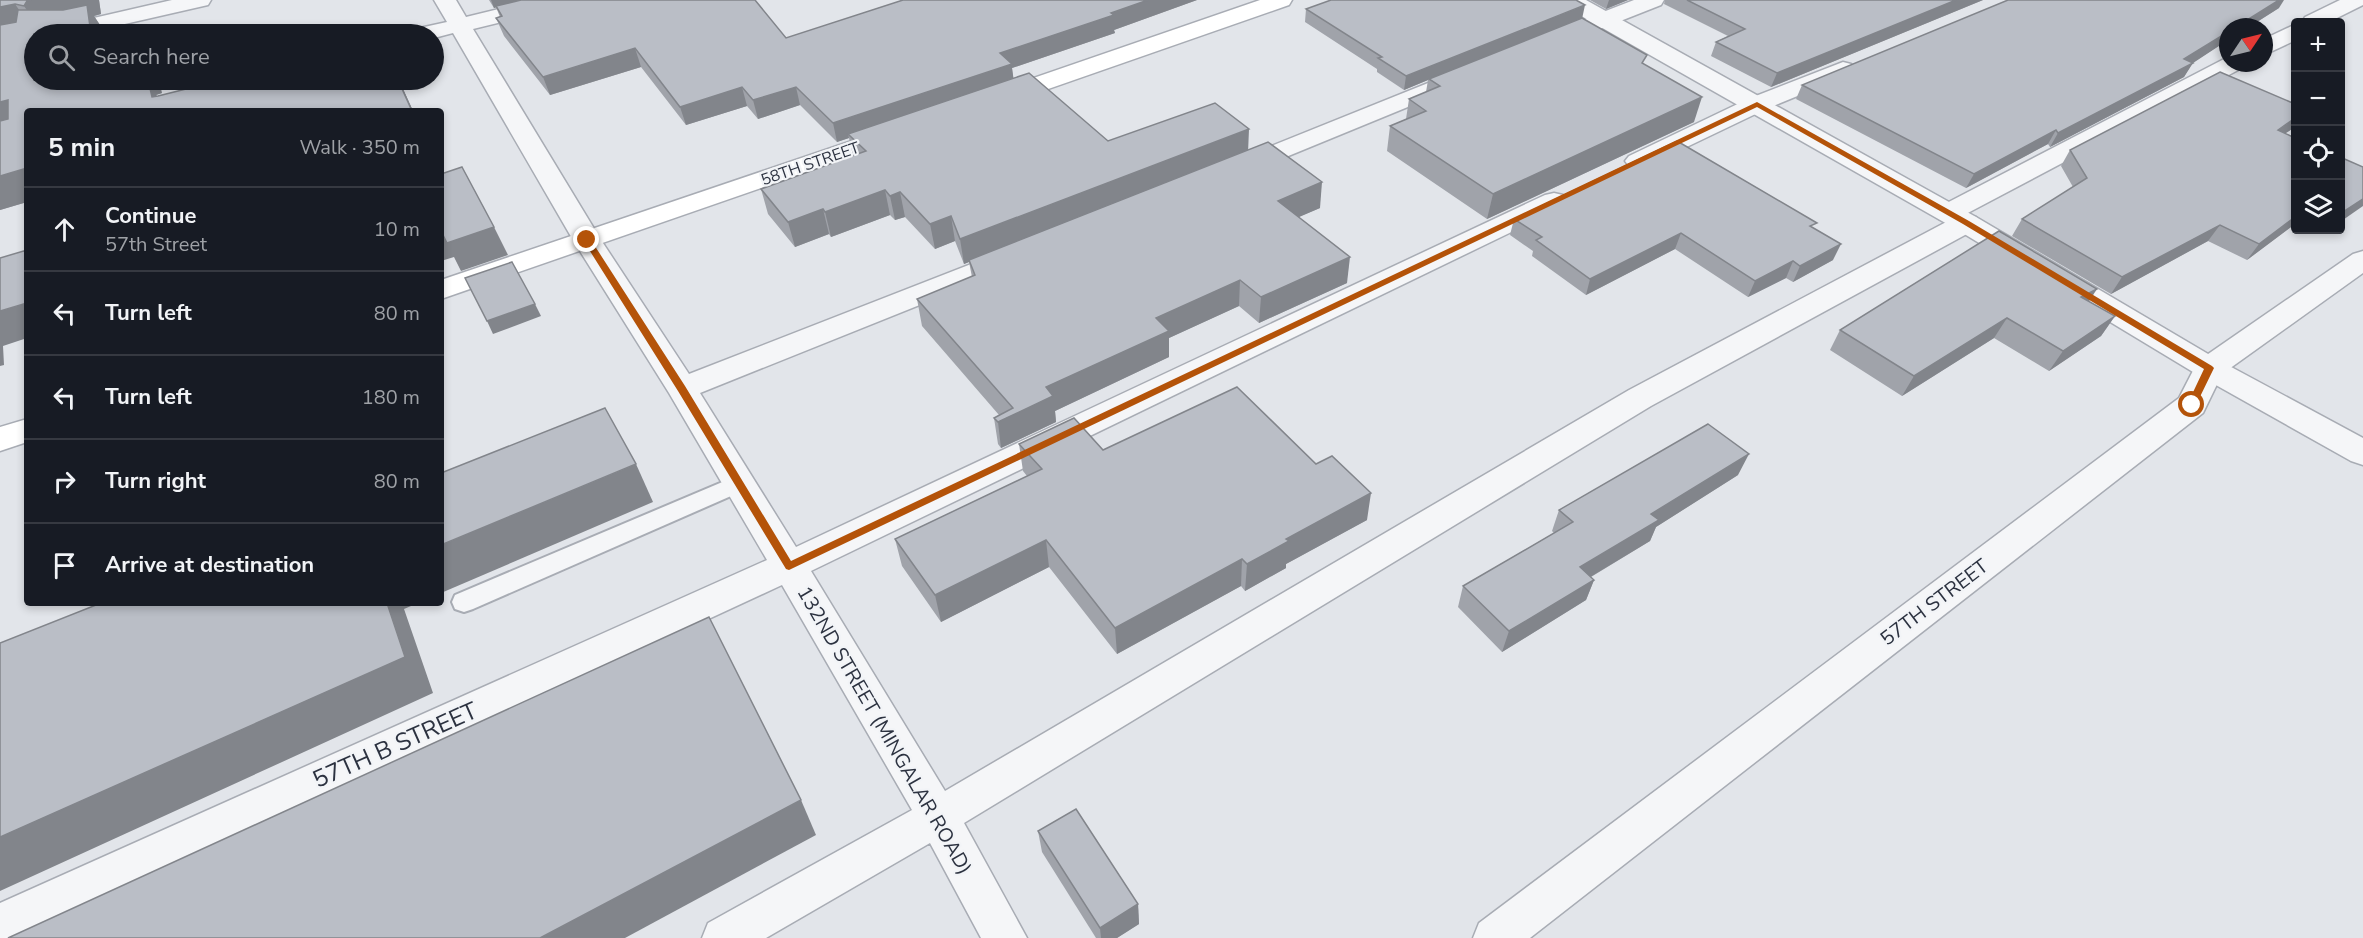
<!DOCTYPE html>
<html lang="en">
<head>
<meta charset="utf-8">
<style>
  :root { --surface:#171b24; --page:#242831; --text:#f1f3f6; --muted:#9ea1a6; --line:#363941 }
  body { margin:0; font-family:"Nunito Sans",sans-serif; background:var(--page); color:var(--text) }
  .controls { position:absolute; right:18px; top:18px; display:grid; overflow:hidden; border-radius:6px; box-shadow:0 3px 9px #0003 }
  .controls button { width:54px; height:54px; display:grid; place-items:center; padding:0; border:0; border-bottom:2px solid var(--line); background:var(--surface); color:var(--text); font:30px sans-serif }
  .compass { position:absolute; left:2219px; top:18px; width:54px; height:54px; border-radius:50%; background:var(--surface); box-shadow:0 3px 9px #0003; rotate:55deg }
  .stop { position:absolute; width:18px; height:18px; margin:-14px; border:4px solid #b45309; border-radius:50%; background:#fff }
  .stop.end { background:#b45309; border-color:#fff; box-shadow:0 2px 6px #0008 }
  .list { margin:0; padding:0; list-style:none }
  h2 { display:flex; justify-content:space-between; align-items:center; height:78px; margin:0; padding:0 24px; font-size:26px }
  h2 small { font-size:20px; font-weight:400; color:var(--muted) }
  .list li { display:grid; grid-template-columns:39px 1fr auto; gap:18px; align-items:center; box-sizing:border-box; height:84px; padding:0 24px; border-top:2px solid var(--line) }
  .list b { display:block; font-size:22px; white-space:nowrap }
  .list p { margin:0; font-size:20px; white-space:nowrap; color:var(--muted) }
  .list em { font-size:20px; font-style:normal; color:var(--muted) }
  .icon { flex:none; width:33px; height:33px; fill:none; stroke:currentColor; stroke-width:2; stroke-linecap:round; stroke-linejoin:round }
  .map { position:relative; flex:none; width:2363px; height:938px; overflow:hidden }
  .search { position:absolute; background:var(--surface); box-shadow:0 3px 9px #0003; left:24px; top:24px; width:420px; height:66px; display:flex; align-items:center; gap:15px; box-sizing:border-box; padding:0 21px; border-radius:33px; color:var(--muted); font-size:22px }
  .panel { position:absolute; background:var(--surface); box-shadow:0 3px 9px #0003; left:24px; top:108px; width:420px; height:498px; border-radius:6px }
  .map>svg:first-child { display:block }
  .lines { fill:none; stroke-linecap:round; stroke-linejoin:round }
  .service-casing { stroke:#a8acb4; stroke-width:4 }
  .minor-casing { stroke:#a8acb4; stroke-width:3 }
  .tertiary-casing { stroke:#a8acb4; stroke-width:3 }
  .secondary-casing { stroke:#a8acb4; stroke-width:3 }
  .service { fill:#f5f6f8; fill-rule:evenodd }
  .minor { fill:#f5f6f8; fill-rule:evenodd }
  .tertiary { fill:#f5f6f8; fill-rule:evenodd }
  .secondary { fill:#fff; fill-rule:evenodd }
  .wall { fill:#a0a3aa }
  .shaded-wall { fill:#82858b }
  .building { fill:#babec6; stroke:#82858b; stroke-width:1.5 }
  .route { fill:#b45309 }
  .labels { text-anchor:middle; stroke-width:4.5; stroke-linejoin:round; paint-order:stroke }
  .far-street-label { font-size:16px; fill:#2c3240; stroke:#f2f4f7 }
  .street-label { font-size:20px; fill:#2c3240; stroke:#f2f4f7 }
  .near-street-label { font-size:24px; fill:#2c3240; stroke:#f2f4f7 }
</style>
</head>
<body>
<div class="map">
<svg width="2363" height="938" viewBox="0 0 2363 938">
  <rect width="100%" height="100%" fill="#e2e5ea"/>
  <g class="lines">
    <defs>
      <path id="service" d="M739 475 747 477 750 483 747 489 473 609 464 612 455 609 452 602 455 595Z"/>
      <g id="minor">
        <path d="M172 0H211L208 5 81 34H43L46 29Z"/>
        <path d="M434 0H456L466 17 536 0H574L571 5 473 29 601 240 689 374 1002 252 1012 249 1022 252 1026 258 1022 264 700 393 796 547 1545 195 1554 193 1563 195 1567 201 1563 207 811 571 945 791 1629 390 1950 220 1939 219 1935 213 1939 207 2226 58H2228V63H2246L2242 68 1964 215 1976 217 1980 223 1976 229 1651 406 964 823 1027 938H981L930 843 766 938H702L708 923 912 810 782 585 20 938H0V903L767 560 669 393 573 240 453 33 434 38V34H412L415 29 447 22Z"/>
        <path d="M1634 0H1664L1661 5 1557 46 1549 48 1541 46 1538 41 1541 36Z"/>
        <path d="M2340 0H2363V5L2329 22H2302L2305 17Z"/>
        <path d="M2296 24V40L2264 55V39Z"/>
        <path d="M1843 62 1851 64 1855 69 1851 74 1766 109 1647 166 1638 169 1629 166 1625 161 1629 156 1748 99Z"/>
        <path d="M1468 67 1476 69 1480 74 1476 79 1247 173 1238 176 1229 173 1225 168 1229 163Z"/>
        <path d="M2363 251V273L2222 374 2203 413 1530 938H1473L1479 923 2179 398 2198 361 2353 254Z"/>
      </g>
      <path id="tertiary" d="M1559 0H1586L1976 217 2220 361 2363 438V465L2351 461 2198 375 1956 229 1562 5Z"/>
      <g id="secondary">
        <path d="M1260 0H1292L1289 5 1008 103 999 105 990 103 987 98 990 93Z"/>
        <path d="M893 127 902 129 905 134 902 139 441 299V280Z"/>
        <path d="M27 419V442L0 451V427Z"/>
      </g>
    </defs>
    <!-- service casing -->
    <use href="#service" class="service-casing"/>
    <!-- minor casing -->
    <use href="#minor" class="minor-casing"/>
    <!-- tertiary casing -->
    <use href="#tertiary" class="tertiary-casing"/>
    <!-- secondary casing -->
    <use href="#secondary" class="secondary-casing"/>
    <!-- service -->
    <use href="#service" class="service"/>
    <!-- minor -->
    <use href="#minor" class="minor"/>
    <!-- tertiary -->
    <use href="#tertiary" class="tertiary"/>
    <!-- secondary -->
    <use href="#secondary" class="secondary"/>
  </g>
  <!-- wall -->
  <g class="wall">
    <path d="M0 0H99L101 14 94 16 104 31 105 34H34L162 93 156 95 157 96 399 80 413 111H27V202L0 210Z"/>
    <path d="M489 0H755L786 38 903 0H1197L1114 30 1115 33 1012 68 1013 78 1108 141 1248 150 1320 208 1298 217 1347 283 1259 323 1239 306 1169 338V357L1055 411 1056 422 1001 448 998 444 994 418 999 415 922 326 917 299 972 277 969 262 964 264 955 241 935 249 905 217 895 220 890 215 831 237 829 234 795 247 768 214 761 189 853 156 849 138 837 142 800 105 758 119 747 106 686 125 641 67 550 95 504 36 496 18 500 17 496 7 494 8Z"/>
    <path d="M1590 0H1628L1606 9Z"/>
    <path d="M1665 0H1983L1771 87 1711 56 1716 42 1728 36 1664 4Z"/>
    <path d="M2279 8 2249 27H2228V40L2192 63 2184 77 2050 147 2048 144 1966 188 1796 99 1802 85Z"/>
    <path d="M1306 9 1582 18 1644 65 1694 122 1487 219 1387 151 1390 126 1406 119 1409 99 1426 92 1428 80 1404 90 1377 72V69L1305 22Z"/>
    <path d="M2295 127 2286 133 2295 224 2247 260 2208 241 2111 294 2012 236 2022 219 2073 187 2061 166 2070 150Z"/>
    <path d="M1514 219 1814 228 1833 260 1793 282 1786 278 1748 297 1675 249 1586 295 1532 256 1533 251 1510 235Z"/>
    <path d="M2088 301 2115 316 2101 336 2049 371 1994 338 1902 396 1830 350 1840 330Z"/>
    <path d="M1019 444 1103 450 1367 520 1286 564V568L1245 591 1241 586 1117 654 1049 567 941 622 902 566 895 539 1027 476 1023 471Z"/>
    <path d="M1738 475 1656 527 1650 541 1591 577 1594 580 1586 600 1502 652 1458 607 1463 586 1554 533 1552 531 1559 510Z"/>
    <path d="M1038 831 1138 904 1139 924 1117 938H1096L1042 852Z"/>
  </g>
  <!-- shaded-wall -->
  <g class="shaded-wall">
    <path d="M31 0H99L101 14 94 16 104 31 105 34 42 32 24 6 27 1Z"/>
    <path d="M491 0H526L494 8Z"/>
    <path d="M1148 0H1197L1114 30 1115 33 1012 68 1014 82 848 134 849 138 837 142 833 123 1000 53Z"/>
    <path d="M1609 0H1628L1606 9Z"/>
    <path d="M1956 0H1983L1771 87 1777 73Z"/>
    <path d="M2279 0H2284L2279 8 2249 27H2236Z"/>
    <path d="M15 4 33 30 0 38V7Z"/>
    <path d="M1585 5 1582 19 1429 79 1428 80 1404 90 1406 76Z"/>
    <path d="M2228 32V40L2187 67 2193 63 2184 77 2050 147 2058 133 2184 59Z"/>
    <path d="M635 48 641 67 550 95 543 77Z"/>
    <path d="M98 80H159L162 93 156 95 167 111 114 110 96 83Z"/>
    <path d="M398 80H399L413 111H412Z"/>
    <path d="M742 87 747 106 686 125 680 107Z"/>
    <path d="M796 87 800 105 758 119 753 100Z"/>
    <path d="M1702 97 1694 122 1487 219 1493 194Z"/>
    <path d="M8 100 27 125 0 134V102Z"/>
    <path d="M2295 118V127L2266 146 2278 130Z"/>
    <path d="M1249 129 1248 153 969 260V262L964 264 960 239Z"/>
    <path d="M2056 130 2048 144 1966 188 1974 174Z"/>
    <path d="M27 168V202L0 210V176Z"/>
    <path d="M1322 182 1320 208 1276 227 1278 201Z"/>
    <path d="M885 190 890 215 831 237 825 212Z"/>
    <path d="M900 192 905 217 895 220 890 196Z"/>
    <path d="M2363 199V206L2340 222V214Z"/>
    <path d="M823 209 829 234 795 247 788 222Z"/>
    <path d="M951 216 955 241 935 249 930 224Z"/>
    <path d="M2295 217V224L2247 260 2259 244Z"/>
    <path d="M2220 225 2208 241 2111 294 2122 277Z"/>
    <path d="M494 227 508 255 461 271 454 257 441 261V231Z"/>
    <path d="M1681 233 1675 249 1586 295 1590 279Z"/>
    <path d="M1841 244 1833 260 1793 282 1800 266Z"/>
    <path d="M1350 257 1347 283 1259 323 1261 297Z"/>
    <path d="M1793 261 1786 278 1748 297 1755 281Z"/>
    <path d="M1240 280 1239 306 1169 338V357L1055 411 1056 422 1001 448 998 422 1046 387 1156 318Z"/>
    <path d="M2097 289 2084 309 2081 297Z"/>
    <path d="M27 303V338L3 346 4 365 0 366V311Z"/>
    <path d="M535 304 541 316 493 334 487 321Z"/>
    <path d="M2115 316 2101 336 2049 371 2063 351Z"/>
    <path d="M2007 318 1994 338 1902 396 1914 376Z"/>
    <path d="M1749 454 1738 475 1656 527 1650 541 1572 588 1580 567 1651 514Z"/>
    <path d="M636 464 653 502 441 593V545Z"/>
    <path d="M1371 493 1367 520 1286 564V568L1245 591 1247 564 1286 539Z"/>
    <path d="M1046 540 1049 567 941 622 935 595Z"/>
    <path d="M1242 559 1241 586 1117 654 1115 628Z"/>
    <path d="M1594 580 1586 600 1502 652 1509 631Z"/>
    <path d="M387 603H418L404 609 433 693 0 891V837Z"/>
    <path d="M801 800 816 835 625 938H540Z"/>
    <path d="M1138 904 1139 924 1117 938H1101L1100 928Z"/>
  </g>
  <!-- building -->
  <g class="building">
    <path d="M0 0H31L27 1 24 6 15 4 0 7Z"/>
    <path d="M521 0H755L786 38 903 0H1148L1111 13 1114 15 1000 53 1012 64 833 123 796 87 753 100 742 87 680 107 635 48 543 77 496 18 502 16 496 6Z"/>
    <path d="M1331 0H1576L1585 5 1406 76 1378 58 1382 57 1306 9Z"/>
    <path d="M1687 0H1956L1777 73 1716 42 1745 29Z"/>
    <path d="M2008 0H2279L2236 27H2228V32L2184 59 2193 63 2058 133 2056 130 1974 174 1802 85Z"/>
    <path d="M87 5 91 34H34V80H98L96 83 97 86H139L149 84 152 97 158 96 222 80H398L412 111H27V168L0 176V121L8 119V100L0 102V25L16 22 18 10H63Z"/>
    <path d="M1582 18 1647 55 1642 63 1702 97 1493 194 1390 126 1426 111 1409 99 1440 86 1429 79Z"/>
    <path d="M2220 72 2295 104V118L2278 130 2295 138V217L2259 244 2220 225 2122 277 2022 219 2087 178 2070 150Z"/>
    <path d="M1029 73 1108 141 1215 103 1249 129 960 239 951 216 930 224 900 192 890 196 885 190 825 212 823 209 788 222 761 189 866 151 848 134Z"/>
    <path d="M1677 141 1817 223 1810 226 1841 244 1800 266 1793 261 1755 281 1681 233 1590 279 1536 240 1542 237 1514 219Z"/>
    <path d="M1268 142 1322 182 1278 201 1350 257 1261 297 1240 280 1156 318 1169 331 1046 387 1053 396 998 422 994 418 1013 408 917 299 975 275 969 260Z"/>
    <path d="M2340 157 2363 167V199L2340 214Z"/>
    <path d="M462 167 494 227 447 243 441 231V174Z"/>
    <path d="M1999 231 2097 289 2081 297 2115 316 2063 351 2007 318 1914 376 1840 330Z"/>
    <path d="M27 250V303L0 311V258Z"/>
    <path d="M512 262 535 304 487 321 465 278Z"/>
    <path d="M1237 387 1316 464 1332 456 1371 493 1286 539 1289 541 1247 564 1242 559 1115 628 1046 540 935 595 895 539 1042 469 1019 444 1074 418 1103 450Z"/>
    <path d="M605 408 636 464 441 545V473Z"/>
    <path d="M1708 424 1749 454 1651 514 1659 520 1580 567 1594 580 1509 631 1463 586 1573 522 1559 510Z"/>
    <path d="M101 603H387L405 657 0 837V643Z"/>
    <path d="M709 617 801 800 540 938H8Z"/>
    <path d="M1076 809 1138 904 1100 928 1038 831Z"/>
  </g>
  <!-- route -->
  <path class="route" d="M1757 102 1969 221 2212 366 2214 368 2195 407 2192 408 2187 405 2204 369 1963 224 1757 107 789 570 786 569 678 391 583 240 587 238 591 240 685 386 791 561Z"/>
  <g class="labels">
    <!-- far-street labels -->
    <g class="far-street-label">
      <text transform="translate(810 163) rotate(-19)" y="6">58TH STREET</text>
    </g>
    <!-- street labels -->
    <g class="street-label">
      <text transform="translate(1934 602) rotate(-37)" y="7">57TH STREET</text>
      <text transform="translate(885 730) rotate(60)" y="7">132ND STREET (MINGALAR ROAD)</text>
    </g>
    <!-- near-street labels -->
    <g class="near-street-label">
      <text transform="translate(395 745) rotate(-24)" y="8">57TH B STREET</text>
    </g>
  </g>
</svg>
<div class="controls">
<button>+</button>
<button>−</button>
<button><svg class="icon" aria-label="locate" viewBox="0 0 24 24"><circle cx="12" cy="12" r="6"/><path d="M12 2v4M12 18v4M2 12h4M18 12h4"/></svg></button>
<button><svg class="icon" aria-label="layers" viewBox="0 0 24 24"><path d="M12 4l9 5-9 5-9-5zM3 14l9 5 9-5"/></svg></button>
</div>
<svg class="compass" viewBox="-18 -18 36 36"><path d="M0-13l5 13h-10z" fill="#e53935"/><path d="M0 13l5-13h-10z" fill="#9ea1a6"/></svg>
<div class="stop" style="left:2192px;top:405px"></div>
<div class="stop end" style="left:587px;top:240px"></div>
<div class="search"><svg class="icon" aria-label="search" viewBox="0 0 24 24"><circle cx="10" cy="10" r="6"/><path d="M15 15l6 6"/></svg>Search here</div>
<section class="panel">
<h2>5 min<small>Walk · 350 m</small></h2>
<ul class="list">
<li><svg class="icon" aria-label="ahead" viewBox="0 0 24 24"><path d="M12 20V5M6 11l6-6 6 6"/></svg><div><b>Continue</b><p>57th Street</p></div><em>10 m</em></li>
<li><svg class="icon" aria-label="left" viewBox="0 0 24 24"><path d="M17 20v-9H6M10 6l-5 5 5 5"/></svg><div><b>Turn left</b></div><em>80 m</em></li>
<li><svg class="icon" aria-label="left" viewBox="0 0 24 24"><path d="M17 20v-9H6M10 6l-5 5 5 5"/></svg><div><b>Turn left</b></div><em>180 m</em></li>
<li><svg class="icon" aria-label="right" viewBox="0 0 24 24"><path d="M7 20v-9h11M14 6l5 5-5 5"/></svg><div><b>Turn right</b></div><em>80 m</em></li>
<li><svg class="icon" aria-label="arrive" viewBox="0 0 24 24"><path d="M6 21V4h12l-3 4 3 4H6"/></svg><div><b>Arrive at destination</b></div></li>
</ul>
</section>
</div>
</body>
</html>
